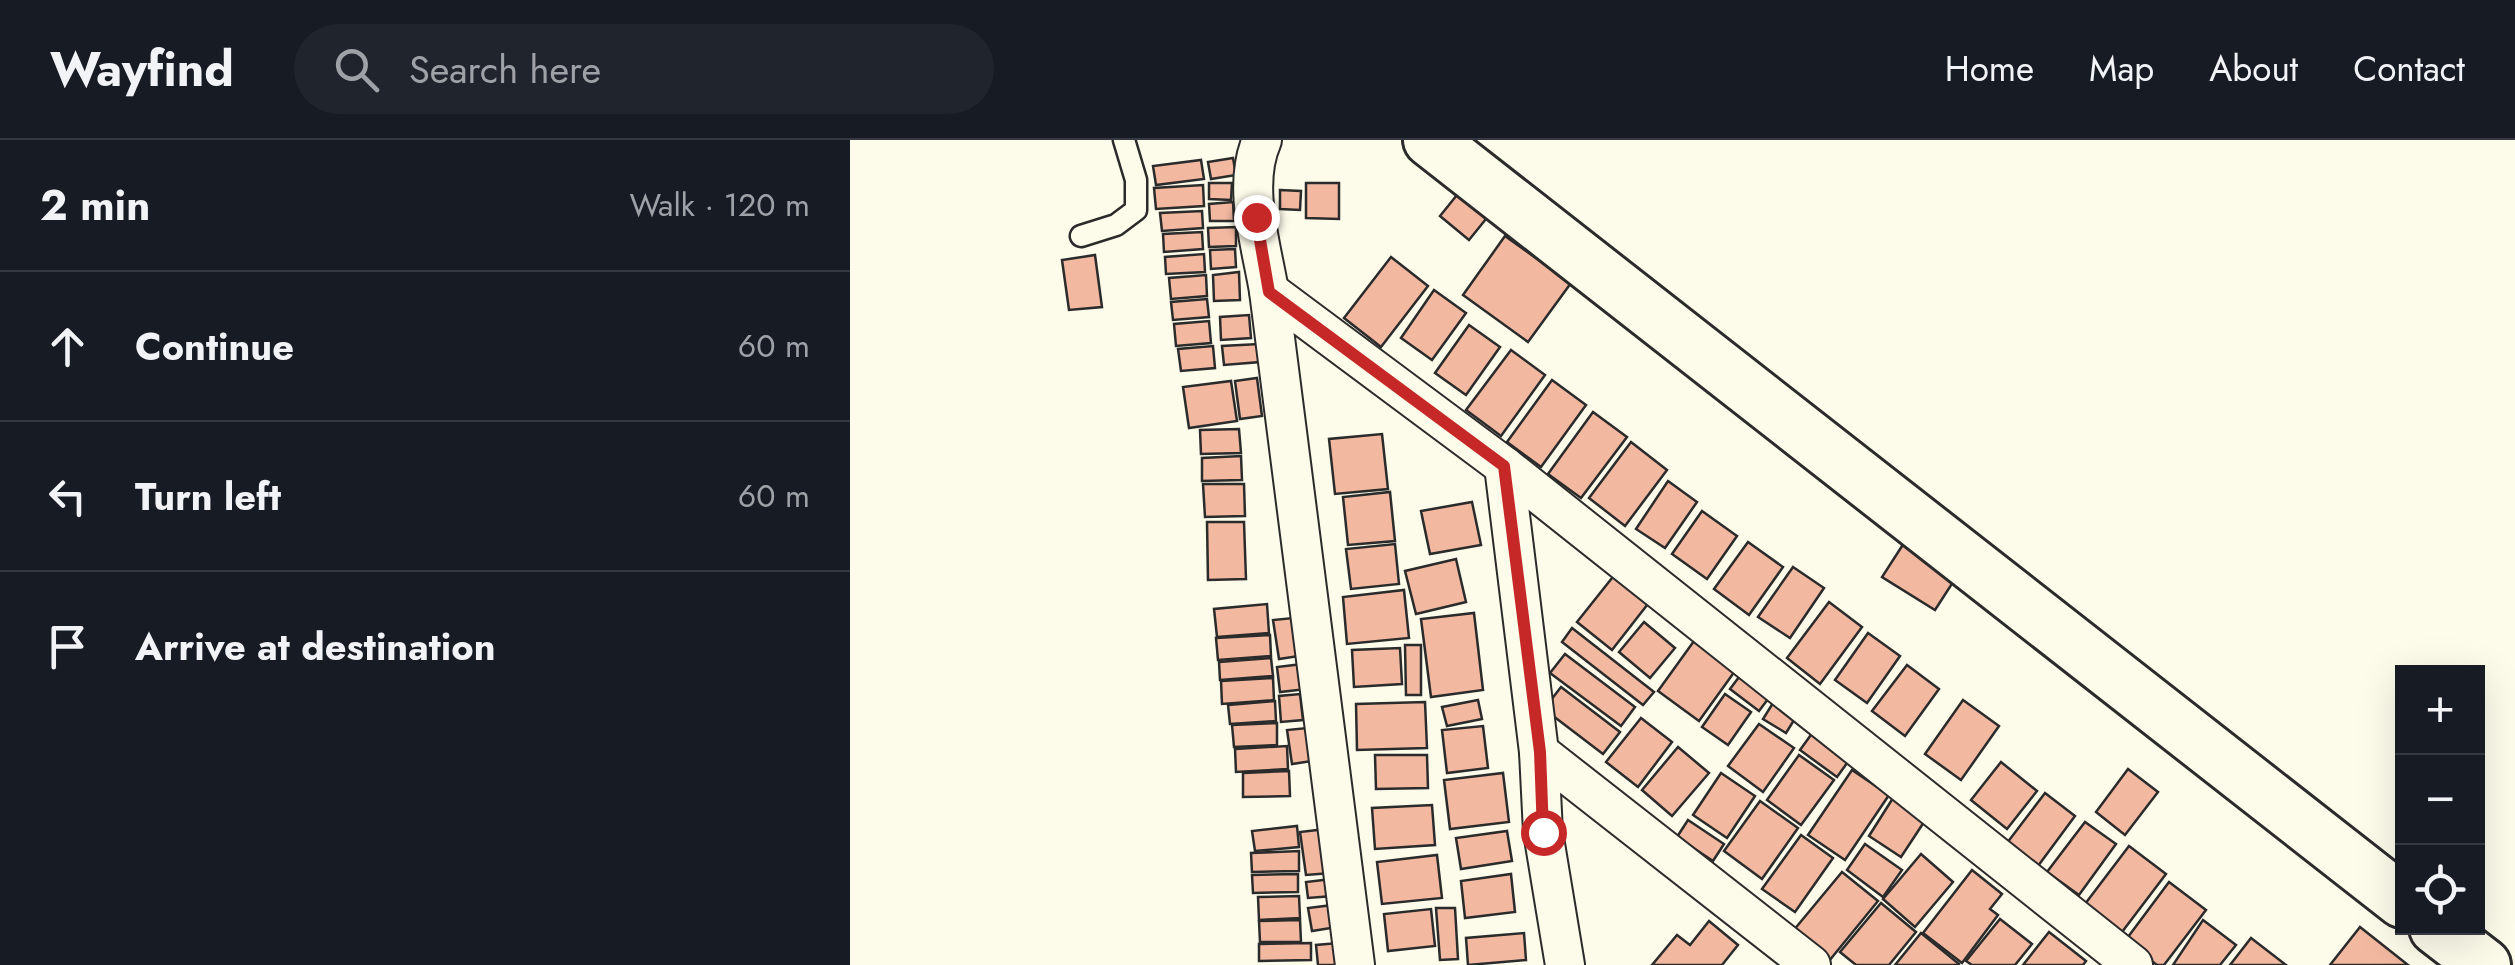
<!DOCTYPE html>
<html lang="en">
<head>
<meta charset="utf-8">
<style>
  :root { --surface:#171b24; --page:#20242c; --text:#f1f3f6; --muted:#9ea1a6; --line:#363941 }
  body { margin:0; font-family:Jost,sans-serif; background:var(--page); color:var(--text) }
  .controls { position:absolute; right:30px; bottom:30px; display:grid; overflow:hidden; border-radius:0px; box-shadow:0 10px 40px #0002 }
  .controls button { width:90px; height:90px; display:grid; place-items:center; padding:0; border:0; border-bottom:2px solid var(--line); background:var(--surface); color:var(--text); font:50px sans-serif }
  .stop { position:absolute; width:30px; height:30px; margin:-22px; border:8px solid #c62828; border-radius:50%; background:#fff }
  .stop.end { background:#c62828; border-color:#fff; box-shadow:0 2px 10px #0008 }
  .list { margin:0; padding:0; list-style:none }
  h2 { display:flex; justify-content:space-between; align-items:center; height:130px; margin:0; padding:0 40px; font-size:42px }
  h2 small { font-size:32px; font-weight:400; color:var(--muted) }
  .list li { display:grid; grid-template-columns:65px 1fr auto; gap:30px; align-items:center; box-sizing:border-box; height:150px; padding:0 40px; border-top:2px solid var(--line) }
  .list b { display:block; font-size:38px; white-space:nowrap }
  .list em { font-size:32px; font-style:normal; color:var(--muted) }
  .icon { flex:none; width:55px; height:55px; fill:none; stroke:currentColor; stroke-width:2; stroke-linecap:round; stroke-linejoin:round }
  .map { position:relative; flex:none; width:1665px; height:825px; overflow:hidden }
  header { display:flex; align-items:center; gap:60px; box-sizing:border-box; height:140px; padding:0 50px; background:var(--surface); border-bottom:2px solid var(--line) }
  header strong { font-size:48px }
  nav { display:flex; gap:55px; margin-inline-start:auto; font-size:35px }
  .search { width:700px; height:90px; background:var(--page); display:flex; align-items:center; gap:25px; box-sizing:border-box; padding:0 35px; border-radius:55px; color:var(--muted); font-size:38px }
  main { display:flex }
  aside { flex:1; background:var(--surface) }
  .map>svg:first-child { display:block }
  .building { fill:#f2b8a0; stroke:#2b2b2b; stroke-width:2.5 }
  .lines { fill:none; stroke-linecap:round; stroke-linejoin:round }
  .lane-casing { stroke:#2b2b2b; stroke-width:25 }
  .street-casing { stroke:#2b2b2b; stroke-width:42 }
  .secondary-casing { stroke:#2b2b2b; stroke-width:58 }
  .lane { stroke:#fdfbea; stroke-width:20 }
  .street { stroke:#fdfbea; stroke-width:38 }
  .secondary { stroke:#fdfbea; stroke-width:52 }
  .route { stroke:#c62828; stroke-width:12 }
</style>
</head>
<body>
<header>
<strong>Wayfind</strong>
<div class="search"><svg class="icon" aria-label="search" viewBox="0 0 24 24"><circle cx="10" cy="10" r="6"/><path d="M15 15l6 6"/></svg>Search here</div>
<nav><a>Home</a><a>Map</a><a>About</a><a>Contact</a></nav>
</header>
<main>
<aside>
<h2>2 min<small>Walk · 120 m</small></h2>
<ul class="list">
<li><svg class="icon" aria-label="ahead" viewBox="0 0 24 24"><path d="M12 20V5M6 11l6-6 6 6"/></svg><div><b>Continue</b></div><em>60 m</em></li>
<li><svg class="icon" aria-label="left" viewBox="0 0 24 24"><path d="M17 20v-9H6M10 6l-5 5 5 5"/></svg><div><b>Turn left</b></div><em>60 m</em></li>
<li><svg class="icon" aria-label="arrive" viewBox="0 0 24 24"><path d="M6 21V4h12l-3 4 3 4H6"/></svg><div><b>Arrive at destination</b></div></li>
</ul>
</aside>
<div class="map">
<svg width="1665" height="825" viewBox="0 0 1665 825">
  <rect width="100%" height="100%" fill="#fdfbea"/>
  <!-- building -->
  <g class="building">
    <path d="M383 18 386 35 361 39 358 22Z"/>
    <path d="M351 20 354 39 306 45 303 26Z"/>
    <path d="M359 43H382L381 60 359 59Z"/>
    <path d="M456 43H489V79L456 78Z"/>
    <path d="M353 45 354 66 306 69 304 48Z"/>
    <path d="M430 50 451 51 450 70 430 69Z"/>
    <path d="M611 50 640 74 619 100 590 76Z"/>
    <path d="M383 62 384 81H360L359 64Z"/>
    <path d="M352 71 353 88 312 91 310 73Z"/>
    <path d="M386 87V106L359 107 358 88Z"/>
    <path d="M352 92 353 109 314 112 313 94Z"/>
    <path d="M655 96 721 143 678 202 613 155Z"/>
    <path d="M385 109 386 127 361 129 360 110Z"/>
    <path d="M354 114 355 132 316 134 315 117Z"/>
    <path d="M245 115 252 167 219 170 212 120Z"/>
    <path d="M541 117 578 146 531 207 494 178Z"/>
    <path d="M389 132 390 160 364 161 363 135Z"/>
    <path d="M356 135 357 156 321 159 319 138Z"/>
    <path d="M584 150 616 173 582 220 551 198Z"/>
    <path d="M357 159 359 177 323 180 321 162Z"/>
    <path d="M399 175 401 198 371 200 370 177Z"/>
    <path d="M359 181 361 203 326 206 324 184Z"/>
    <path d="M619 185 650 207 616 255 585 233Z"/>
    <path d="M409 204 410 222 374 225 372 206Z"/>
    <path d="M363 206 365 228 331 231 328 209Z"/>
    <path d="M661 210 695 235 651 296 616 270Z"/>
    <path d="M407 238 412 276 390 279 385 241Z"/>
    <path d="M702 240 736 265 691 327 657 302Z"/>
    <path d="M381 241 387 281 339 288 333 247Z"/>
    <path d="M743 272 777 297 731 358 698 334Z"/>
    <path d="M389 289 391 313 351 314 350 290Z"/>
    <path d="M532 294 538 349 485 354 479 299Z"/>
    <path d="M781 302 817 330 775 386 739 358Z"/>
    <path d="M391 316 392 340 352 341V318Z"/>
    <path d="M818 341 847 362 815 408 786 389Z"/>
    <path d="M353 344H394L395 376 355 377Z"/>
    <path d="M540 352 545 401 498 405 493 357Z"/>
    <path d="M622 362 631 405 580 414 571 371Z"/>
    <path d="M852 371 887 396 857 439 822 414Z"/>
    <path d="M357 382H394L396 439 358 440Z"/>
    <path d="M898 402 933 427 899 475 864 449Z"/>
    <path d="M1054 403 1107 436 1085 470 1032 437Z"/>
    <path d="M545 404 549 444 501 449 496 409Z"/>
    <path d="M606 419 616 462 566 474 555 431Z"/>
    <path d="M943 427 974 448 940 498 908 477Z"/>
    <path d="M766 433 801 460 762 510 727 482Z"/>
    <path d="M554 450 559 498 497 504 493 457Z"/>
    <path d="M979 462 1012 487 970 544 937 518Z"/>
    <path d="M417 464 419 493 367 497 364 469Z"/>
    <path d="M624 473 633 550 581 557 571 479Z"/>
    <path d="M443 478 449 516 429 519 423 480Z"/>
    <path d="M794 482 825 508 800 538 769 512Z"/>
    <path d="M722 488 804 552 793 565 712 502Z"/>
    <path d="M1018 493 1050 516 1017 563 985 540Z"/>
    <path d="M420 495 421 516 368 520 366 498Z"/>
    <path d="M844 501 885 531 849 581 808 551Z"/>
    <path d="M555 505H571V555H556Z"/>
    <path d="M550 508 552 544 504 547 502 510Z"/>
    <path d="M715 514 785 567 771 586 700 533Z"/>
    <path d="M421 518 423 536 370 540 369 522Z"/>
    <path d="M453 524 457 549 430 552 427 527Z"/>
    <path d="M1057 525 1089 549 1055 596 1022 571Z"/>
    <path d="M889 537 918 559 909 571 880 549Z"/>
    <path d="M423 538 424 560 372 564 371 541Z"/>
    <path d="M711 547 770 592 753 614 694 569Z"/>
    <path d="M450 554 453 580 431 582 429 556Z"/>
    <path d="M875 554 901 572 878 605 852 587Z"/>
    <path d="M628 560 632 579 597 586 592 567Z"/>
    <path d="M1113 560 1149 586 1111 640 1075 614Z"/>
    <path d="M425 561 426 581 380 584 378 565Z"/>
    <path d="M575 562 577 608 507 610 506 564Z"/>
    <path d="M923 563 946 577 936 593 913 579Z"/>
    <path d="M791 578 822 602 788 647 756 622Z"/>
    <path d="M427 583V605L384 607 382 585Z"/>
    <path d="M909 584 944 608 913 652 878 626Z"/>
    <path d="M633 586 638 628 597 633 592 590Z"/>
    <path d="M457 588 462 621 442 624 437 590Z"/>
    <path d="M963 592 1000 619 987 637 950 610Z"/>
    <path d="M437 606 438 629 386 632 385 609Z"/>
    <path d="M828 607 859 633 822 676 792 650Z"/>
    <path d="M525 615H577L578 648 526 649Z"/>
    <path d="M949 615 984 640 951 685 917 660Z"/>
    <path d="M1151 622 1187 651 1157 689 1121 660Z"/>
    <path d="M1278 629 1308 652 1275 695 1246 672Z"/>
    <path d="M1002 630 1039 655 995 720 958 695Z"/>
    <path d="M439 631 440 656 393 657V633Z"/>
    <path d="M653 633 659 682 600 689 594 640Z"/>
    <path d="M871 633 905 656 877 698 843 675Z"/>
    <path d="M1195 653 1225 676 1188 726 1157 703Z"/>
    <path d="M1043 658 1076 679 1051 717 1019 696Z"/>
    <path d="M910 661 948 688 912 739 874 711Z"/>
    <path d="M582 665 585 705 525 709 522 668Z"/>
    <path d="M838 680 874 704 863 721 827 697Z"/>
    <path d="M1235 682 1266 704 1229 755 1197 732Z"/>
    <path d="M447 686 449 707 405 711 402 691Z"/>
    <path d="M476 689 481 733 456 735 450 692Z"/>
    <path d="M657 691 662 721 611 729 606 698Z"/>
    <path d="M951 695 983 718 945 772 912 749Z"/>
    <path d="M1015 704 1052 730 1033 757 997 730Z"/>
    <path d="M1279 706 1316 734 1272 792 1235 764Z"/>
    <path d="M449 711V731L402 732 401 713Z"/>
    <path d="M1071 714 1103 742 1065 787 1033 759Z"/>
    <path d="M587 715 592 758 532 764 527 722Z"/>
    <path d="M1122 730 1152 754 1140 769 1148 775 1112 823 1073 793Z"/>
    <path d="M992 732 1028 761 979 821 943 791Z"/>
    <path d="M448 734V752L403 753 402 735Z"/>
    <path d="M661 734 665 772 615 778 611 741Z"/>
    <path d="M482 739 483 756 458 758 456 742Z"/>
    <path d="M1319 742 1356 770 1314 825H1307L1275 801Z"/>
    <path d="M449 756 450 778 409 780 408 757Z"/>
    <path d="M1031 763 1066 792 1039 825H1006L990 812Z"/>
    <path d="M483 765 487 787 462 791 458 768Z"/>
    <path d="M586 768H605L608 819 590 820Z"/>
    <path d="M581 769 585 806 538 811 534 774Z"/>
    <path d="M1150 779 1182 804 1165 825H1122L1116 821Z"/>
    <path d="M450 780 451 802H410L409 781Z"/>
    <path d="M1353 780 1386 805 1370 825H1323Z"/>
    <path d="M859 781 888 805 872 825H802L827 795 840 805Z"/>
    <path d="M1510 787 1558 825H1480Z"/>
    <path d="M1199 792 1236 821 1233 825H1173Z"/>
    <path d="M674 793 676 820 618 825 616 798Z"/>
    <path d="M1071 793 1109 824V825H1045Z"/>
    <path d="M1401 798 1436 825H1380Z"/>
    <path d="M461 803V820L409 821V804Z"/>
    <path d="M488 803 490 825H468L466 805Z"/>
  </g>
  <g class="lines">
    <defs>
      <path id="lane" d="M231 96 266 85 286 70V40L274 0"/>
      <g id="street">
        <path d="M412 0C392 45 411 104 419 151L505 825"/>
        <path d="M419 151 654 326 1283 825"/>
        <path d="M654 326 689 612 693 692 715 825"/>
        <path d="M689 612 961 825"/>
      </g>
      <g id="secondary">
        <path d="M580 0 1552 761"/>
        <path d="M1586 788 1634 825"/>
      </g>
    </defs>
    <!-- lane casing -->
    <use href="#lane" class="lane-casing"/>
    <!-- street casing -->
    <use href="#street" class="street-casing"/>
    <!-- secondary casing -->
    <use href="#secondary" class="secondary-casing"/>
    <!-- lane -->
    <use href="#lane" class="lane"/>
    <!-- street -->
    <use href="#street" class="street"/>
    <!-- secondary -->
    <use href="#secondary" class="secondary"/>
  </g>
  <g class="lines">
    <!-- route -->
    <path class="route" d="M406 77 419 152 654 326 690 612 693 692"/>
  </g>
</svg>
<div class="controls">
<button>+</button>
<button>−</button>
<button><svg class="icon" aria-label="locate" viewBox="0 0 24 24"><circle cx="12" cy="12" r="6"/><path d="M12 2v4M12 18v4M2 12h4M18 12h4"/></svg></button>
</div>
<div class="stop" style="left:693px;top:692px"></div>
<div class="stop end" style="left:406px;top:77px"></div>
</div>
</main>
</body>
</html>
